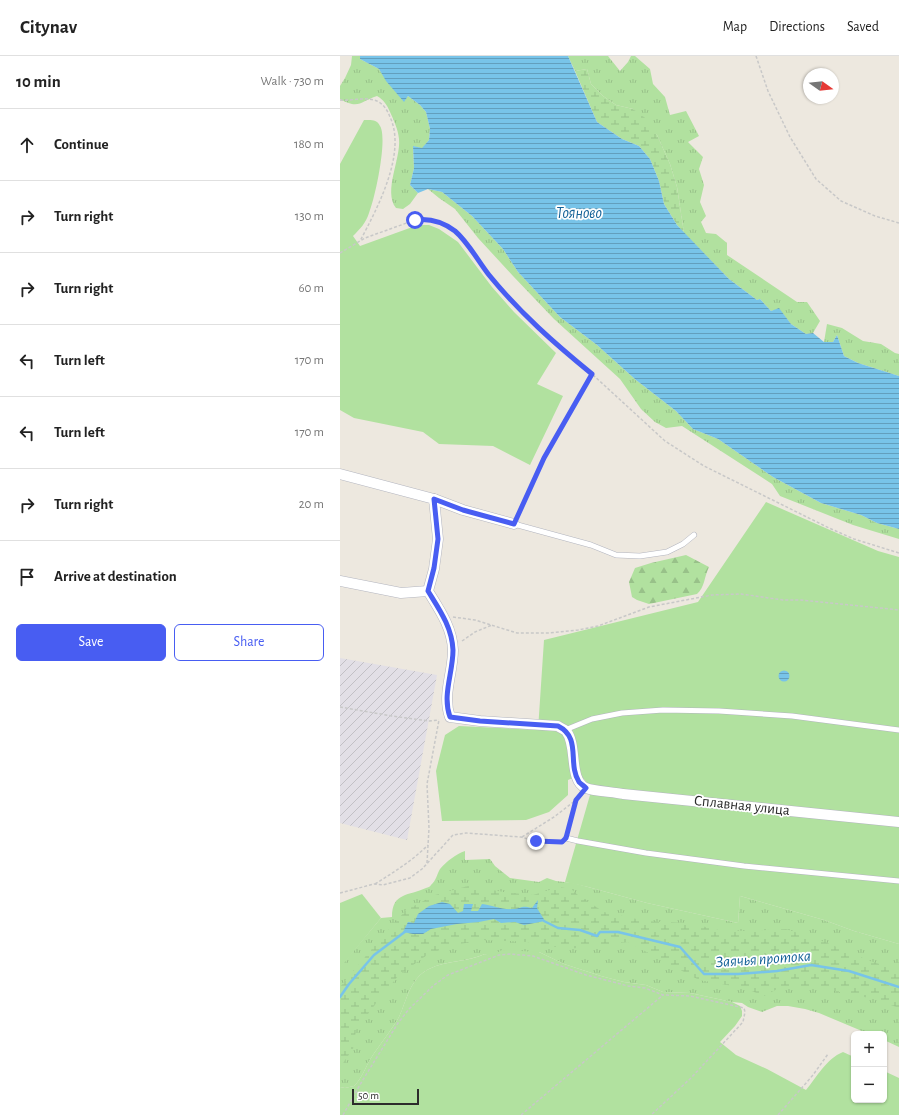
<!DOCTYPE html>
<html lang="en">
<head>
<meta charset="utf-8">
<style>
  :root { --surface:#fff; --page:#f2f2f2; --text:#222; --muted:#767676; --line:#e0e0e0; --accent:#485df2 }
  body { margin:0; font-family:"Alegreya Sans",sans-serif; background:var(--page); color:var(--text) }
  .controls { position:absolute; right:12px; bottom:12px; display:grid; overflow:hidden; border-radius:6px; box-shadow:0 1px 3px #0004 }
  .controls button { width:36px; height:36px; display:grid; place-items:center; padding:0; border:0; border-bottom:1px solid var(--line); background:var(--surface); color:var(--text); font:20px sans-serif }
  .compass { position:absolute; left:463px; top:12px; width:36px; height:36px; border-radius:50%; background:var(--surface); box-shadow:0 1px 3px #0004; rotate:105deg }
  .scale { position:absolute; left:12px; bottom:10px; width:67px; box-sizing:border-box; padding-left:4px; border:2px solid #2c2c2c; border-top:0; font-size:11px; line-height:14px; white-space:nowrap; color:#2c2c2c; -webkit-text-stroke:3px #fff; paint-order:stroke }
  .stop { position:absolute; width:12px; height:12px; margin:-9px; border:3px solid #485df2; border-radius:50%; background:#fff }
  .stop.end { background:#485df2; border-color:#fff; box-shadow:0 1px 4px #0008 }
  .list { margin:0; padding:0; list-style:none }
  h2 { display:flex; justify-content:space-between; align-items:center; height:52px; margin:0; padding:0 16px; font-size:17px }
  h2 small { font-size:13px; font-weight:400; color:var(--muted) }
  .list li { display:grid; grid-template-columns:26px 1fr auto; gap:12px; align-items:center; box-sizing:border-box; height:72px; padding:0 16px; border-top:1px solid var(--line) }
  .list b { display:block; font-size:15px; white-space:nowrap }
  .list em { font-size:13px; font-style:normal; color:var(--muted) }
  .actions { display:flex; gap:8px; padding:12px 16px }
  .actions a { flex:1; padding:9px 0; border:1px solid var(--accent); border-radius:6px; text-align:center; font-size:14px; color:var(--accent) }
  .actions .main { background:var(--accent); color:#fff }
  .icon { flex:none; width:22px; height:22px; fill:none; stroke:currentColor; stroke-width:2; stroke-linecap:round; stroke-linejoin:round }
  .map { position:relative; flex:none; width:559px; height:1059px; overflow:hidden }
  header { display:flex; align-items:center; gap:24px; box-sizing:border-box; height:56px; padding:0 20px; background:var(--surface); border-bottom:1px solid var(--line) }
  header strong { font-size:19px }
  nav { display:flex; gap:22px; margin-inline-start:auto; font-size:14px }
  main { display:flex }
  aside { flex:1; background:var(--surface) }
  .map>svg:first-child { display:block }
  .industrial { fill:url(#industrial-furrows) }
  .grass { fill:url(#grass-tufts) }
  .forest { fill:url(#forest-firs) }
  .wetland { fill:url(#wetland-marsh); fill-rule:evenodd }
  .garden { fill:#b1e19f }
  .water { fill:url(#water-rules) }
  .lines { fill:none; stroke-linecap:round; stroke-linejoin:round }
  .stream { stroke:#78c4e9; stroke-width:2.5 }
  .service-casing { stroke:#b3b5bf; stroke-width:6 }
  .minor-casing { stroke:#b3b5bf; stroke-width:11 }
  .path { stroke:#c8c8c8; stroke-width:1.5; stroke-dasharray:3 2; stroke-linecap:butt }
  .service { stroke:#fff; stroke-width:5 }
  .minor { stroke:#fff; stroke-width:10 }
  .route { stroke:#485df2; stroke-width:5 }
  .labels { text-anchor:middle; stroke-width:3.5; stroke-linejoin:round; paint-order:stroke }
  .street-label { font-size:15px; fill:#2c2c2c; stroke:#fff }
  .water-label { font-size:16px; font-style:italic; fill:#146298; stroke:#fff }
</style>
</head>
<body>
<header>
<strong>Citynav</strong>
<nav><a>Map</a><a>Directions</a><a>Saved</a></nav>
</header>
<main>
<aside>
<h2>10 min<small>Walk · 730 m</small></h2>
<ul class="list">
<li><svg class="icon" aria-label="ahead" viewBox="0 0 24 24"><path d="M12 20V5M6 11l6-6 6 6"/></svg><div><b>Continue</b></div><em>180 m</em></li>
<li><svg class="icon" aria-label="right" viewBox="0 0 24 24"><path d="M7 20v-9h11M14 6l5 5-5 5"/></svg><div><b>Turn right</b></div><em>130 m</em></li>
<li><svg class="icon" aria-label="right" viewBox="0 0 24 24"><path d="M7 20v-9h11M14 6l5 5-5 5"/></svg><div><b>Turn right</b></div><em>60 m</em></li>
<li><svg class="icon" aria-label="left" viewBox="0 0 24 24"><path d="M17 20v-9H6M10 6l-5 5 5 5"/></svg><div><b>Turn left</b></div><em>170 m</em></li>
<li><svg class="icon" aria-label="left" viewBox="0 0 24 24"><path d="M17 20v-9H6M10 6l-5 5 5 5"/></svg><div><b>Turn left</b></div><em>170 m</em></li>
<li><svg class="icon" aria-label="right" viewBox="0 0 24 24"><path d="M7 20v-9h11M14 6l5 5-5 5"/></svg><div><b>Turn right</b></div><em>20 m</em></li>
<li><svg class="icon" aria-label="arrive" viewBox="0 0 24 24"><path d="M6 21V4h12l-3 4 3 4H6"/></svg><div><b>Arrive at destination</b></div></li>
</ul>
<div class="actions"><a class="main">Save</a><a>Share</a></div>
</aside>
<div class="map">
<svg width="559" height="1059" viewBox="0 0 559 1059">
  <defs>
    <pattern id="industrial-furrows" width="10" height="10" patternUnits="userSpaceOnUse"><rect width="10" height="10" fill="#e2dfe6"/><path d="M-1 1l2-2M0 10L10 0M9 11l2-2" fill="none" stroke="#c2c0c5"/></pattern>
    <pattern id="grass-tufts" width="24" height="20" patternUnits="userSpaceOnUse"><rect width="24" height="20" fill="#b1e19f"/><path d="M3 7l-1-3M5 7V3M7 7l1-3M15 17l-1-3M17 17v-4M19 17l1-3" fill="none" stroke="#98c189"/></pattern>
    <pattern id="forest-firs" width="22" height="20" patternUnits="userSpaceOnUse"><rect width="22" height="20" fill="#b1e19f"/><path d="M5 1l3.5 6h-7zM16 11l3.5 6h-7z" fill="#98c189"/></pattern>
    <pattern id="wetland-marsh" width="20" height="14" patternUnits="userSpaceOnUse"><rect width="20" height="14" fill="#b1e19f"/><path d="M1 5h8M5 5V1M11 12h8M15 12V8" fill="none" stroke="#98c189"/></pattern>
    <pattern id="water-rules" width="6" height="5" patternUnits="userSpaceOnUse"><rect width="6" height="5" fill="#78c4e9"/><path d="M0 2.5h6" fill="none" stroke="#639fbd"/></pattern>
  </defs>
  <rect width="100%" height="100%" fill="#ede8df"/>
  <!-- industrial -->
  <path class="industrial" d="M0 602 97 619 67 784 0 767Z"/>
  <!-- grass -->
  <g class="grass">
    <path d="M12 0H20V3L39 13 47 25 64 45 68 40 80 49 86 56 90 73 89 84 82 93 73 90 74 112 70 129 78 137 70 148 63 153 56 152C43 135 61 103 59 83 58 73 54 65 50 56 47 49 44 44 37 40 21 45 19 54 0 43V30L5 22 11 9Z"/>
    <path d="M228 0H268L280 15 288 6 291 0H295L310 13 313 28 325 41 330 59 346 55 359 80 348 86 363 101 359 113 364 129 360 146 366 160 361 166 366 177 376 178 387 187V199L457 246H467L480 265 473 277 466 278 451 268 439 253 431 255 420 243 417 244 389 223 344 177 337 131 330 108 317 79 293 53 276 49 263 40 251 28 247 13 235 15Z"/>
    <path d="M88 133 102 136 132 160 163 193 178 216 220 261 257 289 296 324 336 355 353 373 378 383 433 421 481 447 521 459 537 467 559 473V483L513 469 440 440 432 428 342 370 326 372 315 366 301 353 280 323 214 263 173 220 138 182 115 153 99 142Z"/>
    <path d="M487 268 502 272 523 285 541 288 555 297 559 298V320L518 307 504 300 497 279 493 286H484Z"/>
    <path d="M125 795V804L150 803 155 810 170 822 199 826 207 822 216 825 233 827 248 831 307 847 398 867 400 840 484 864 514 875 559 888V991L544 984V978H529L479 957 465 953 448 950H437L422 956 408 951 402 947 392 946 350 937 323 936 306 929 284 926 261 920 224 908 199 896H186L150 901 145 898C127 906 107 904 89 913 70 922 67 944 59 961 51 975 40 988 31 1002 25 1012 22 1022 14 1030L5 1032 0 1031V911L41 862 52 861C52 836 69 840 86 832 88 831 90 831 91 829 96 825 97 818 100 813 107 805 116 798 125 795Z"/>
  </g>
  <!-- forest -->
  <path class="forest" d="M346 499 369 511C364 521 365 531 357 538L309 548 297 544 292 541 289 526 295 512 311 507Z"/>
  <!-- wetland -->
  <g class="wetland">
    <path d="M247 13 251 28 263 40 276 49 293 53 308 64 317 79 330 108 337 131 344 177 337 169 324 148 319 125 310 103 299 90 282 83 257 66 235 15Z"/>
    <path d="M128 830 164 836 193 839 219 831 231 833 238 839 264 856 306 865 346 867 381 874 405 875 446 873 485 886 530 905 559 914V952L534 943 505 937 476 932 443 930 424 940 404 932 359 924 288 886 228 893 187 886 145 884 113 889 87 899 59 919 40 942 16 974 13 993 0 1011V931L36 888 66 854 95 839ZM198 845 197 852 205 865 184 869 175 866 161 867 154 863H147L139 866 117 868 91 873 83 878 68 867 74 868C82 848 91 850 110 848L118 857 123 855 124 849 133 848 131 855H138L142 848C153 849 162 854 174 853 183 852 181 849 192 852Z"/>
  </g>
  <!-- garden -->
  <g class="garden">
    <path d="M24 64C31 64 37 63 40 70 48 82 35 143 29 157 26 167 20 173 13 180L20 190 78 169H89L99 173 118 186 152 231 174 256 216 297 197 328 223 340 190 409 153 390 99 388 83 376 14 362 0 354V108Z"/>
    <path d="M426 446 538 495 559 501V888L514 875 484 864 400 840 398 867 307 847 248 831 225 826 252 732 240 719 228 724V739L209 756 186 764 102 765 96 715 105 679 119 670 198 674 204 584 358 546Z"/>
    <path d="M22 838 41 862 0 912V847Z"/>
    <path d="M162 894 199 896 224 908 261 920 284 926 306 929 323 936 350 937 392 946 400 950 402 955V960L395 970 380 986 396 999 427 1013 466 1034C477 1021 486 1003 503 996L514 1001V1044H544V1015L559 1022V1059H0V1031L5 1032 14 1030C22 1022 25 1012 31 1002 40 988 51 975 59 961 67 944 70 922 89 913 107 904 128 906 145 898L150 900Z"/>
  </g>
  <!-- water -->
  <g class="water">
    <path d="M20 0H228L257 66 282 83 299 90 310 103 319 125 324 148 337 169 389 223 417 244 420 243 431 255 439 252 451 268 466 278 473 277 484 286H493L497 279 504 300 518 307 559 320V473L537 467 521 459 481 447 433 421 378 383 353 373 336 355 296 324 257 289 220 261 178 216 163 193 132 160 102 136 88 133 78 137 70 129 74 112 73 90 82 92 89 84 90 73 86 56 80 49 68 40 64 46 46 25 39 13 20 3Z"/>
    <circle cx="444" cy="620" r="5.5"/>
    <path d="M198 844 197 852 205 865 184 869 175 866 161 867 154 863 139 866 117 868 91 873 83 878H73L63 876 68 866 74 867 78 858 89 850 102 846 110 848 118 857 123 855 124 848H133L131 855H138L142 848C152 849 162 854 173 853 183 852 181 849 192 852Z"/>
  </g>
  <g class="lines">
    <!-- stream -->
    <g class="stream">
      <path d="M204 865 218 872 240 874 257 880 260 876H278L340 891 364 918H398L437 915 471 909 509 915 559 931"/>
      <path d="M0 941 9 928 34 899 66 875"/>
    </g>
    <defs>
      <g id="service">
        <path d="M174 468 251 489 276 499 300 500 327 496 343 488 354 479"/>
        <path d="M225 674 252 663 282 657 323 654 379 655 452 660 559 674"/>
        <path d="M226 782 238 785 306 797 404 810 559 825"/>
      </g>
      <g id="minor">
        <path d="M0 418 94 443 98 483 94 513 88 535C99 553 112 571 113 594 113 617 102 639 110 661L140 665 218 670C220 672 224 673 226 675 238 689 228 724 246 732 252 735 275 736 283 738L559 766"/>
        <path d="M94 443 123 454 174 468"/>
        <path d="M0 525 61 537 88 535"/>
      </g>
    </defs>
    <!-- service casing -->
    <use href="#service" class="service-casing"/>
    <!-- minor casing -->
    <use href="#minor" class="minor-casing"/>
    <!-- path -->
    <g class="path">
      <path d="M416 0 428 35 450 81 476 123 501 145 535 160 559 167"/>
      <path d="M0 44C11 45 23 41 34 44 42 46 47 53 50 61 67 97 37 153 20 185"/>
      <path d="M0 197 25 182 75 164 85 163 97 165 107 170 116 176 149 218 193 267 252 318 325 385 364 410 489 472 514 483 559 497"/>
      <path d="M178 459 203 402 252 318"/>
      <path d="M113 561 135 564 177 577H209L238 574 258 570 309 551 372 539 401 538 443 544H461L559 554"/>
      <path d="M122 585 135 576 152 569"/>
      <path d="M0 651 52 660 89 665 99 664"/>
      <path d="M228 776 236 744 239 740"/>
      <path d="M182 781 214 761 236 744"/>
      <path d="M87 807 89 772 87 728 99 664"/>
      <path d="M35 828C54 816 72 805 88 789"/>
      <path d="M0 837 34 828 43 829 70 822 82 813 113 779 126 777 181 781 196 785 220 786"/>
      <path d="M3 1059 21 1027 58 967 69 953 94 929 108 919 159 899 170 898 193 900 246 919 288 930 305 932 323 939 350 940 404 952 405 956 403 966 351 1022 311 1059"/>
      <path d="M181 1059 323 939"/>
      <path d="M438 1059 473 1019 488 998"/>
    </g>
    <!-- service -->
    <use href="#service" class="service"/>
    <!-- minor -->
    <use href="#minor" class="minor"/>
  </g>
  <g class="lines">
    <!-- route -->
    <path class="route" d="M75 164C90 162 103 166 115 175 128 186 138 205 149 219 180 257 214 287 252 318L204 402 174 468 123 454 94 443 98 483 94 512 88 535C99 553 112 571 113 594 113 617 102 639 110 661L140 665 218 670C242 682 227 707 239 726 241 728 244 730 246 732L236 744 226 782 222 786 196 785"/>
  </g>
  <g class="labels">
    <!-- street labels -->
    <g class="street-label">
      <text transform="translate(402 749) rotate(6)" y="5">Сплавная улица</text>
    </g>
    <!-- water labels -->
    <g class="water-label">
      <text x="239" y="162">Тояново</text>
      <text transform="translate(423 902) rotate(-4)" y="6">Заячья протока</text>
    </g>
  </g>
</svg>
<div class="controls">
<button>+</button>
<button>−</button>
</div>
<svg class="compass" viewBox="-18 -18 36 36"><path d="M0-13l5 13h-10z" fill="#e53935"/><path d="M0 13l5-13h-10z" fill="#767676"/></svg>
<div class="scale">50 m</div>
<div class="stop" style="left:75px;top:164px"></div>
<div class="stop end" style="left:196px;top:785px"></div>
</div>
</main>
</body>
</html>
